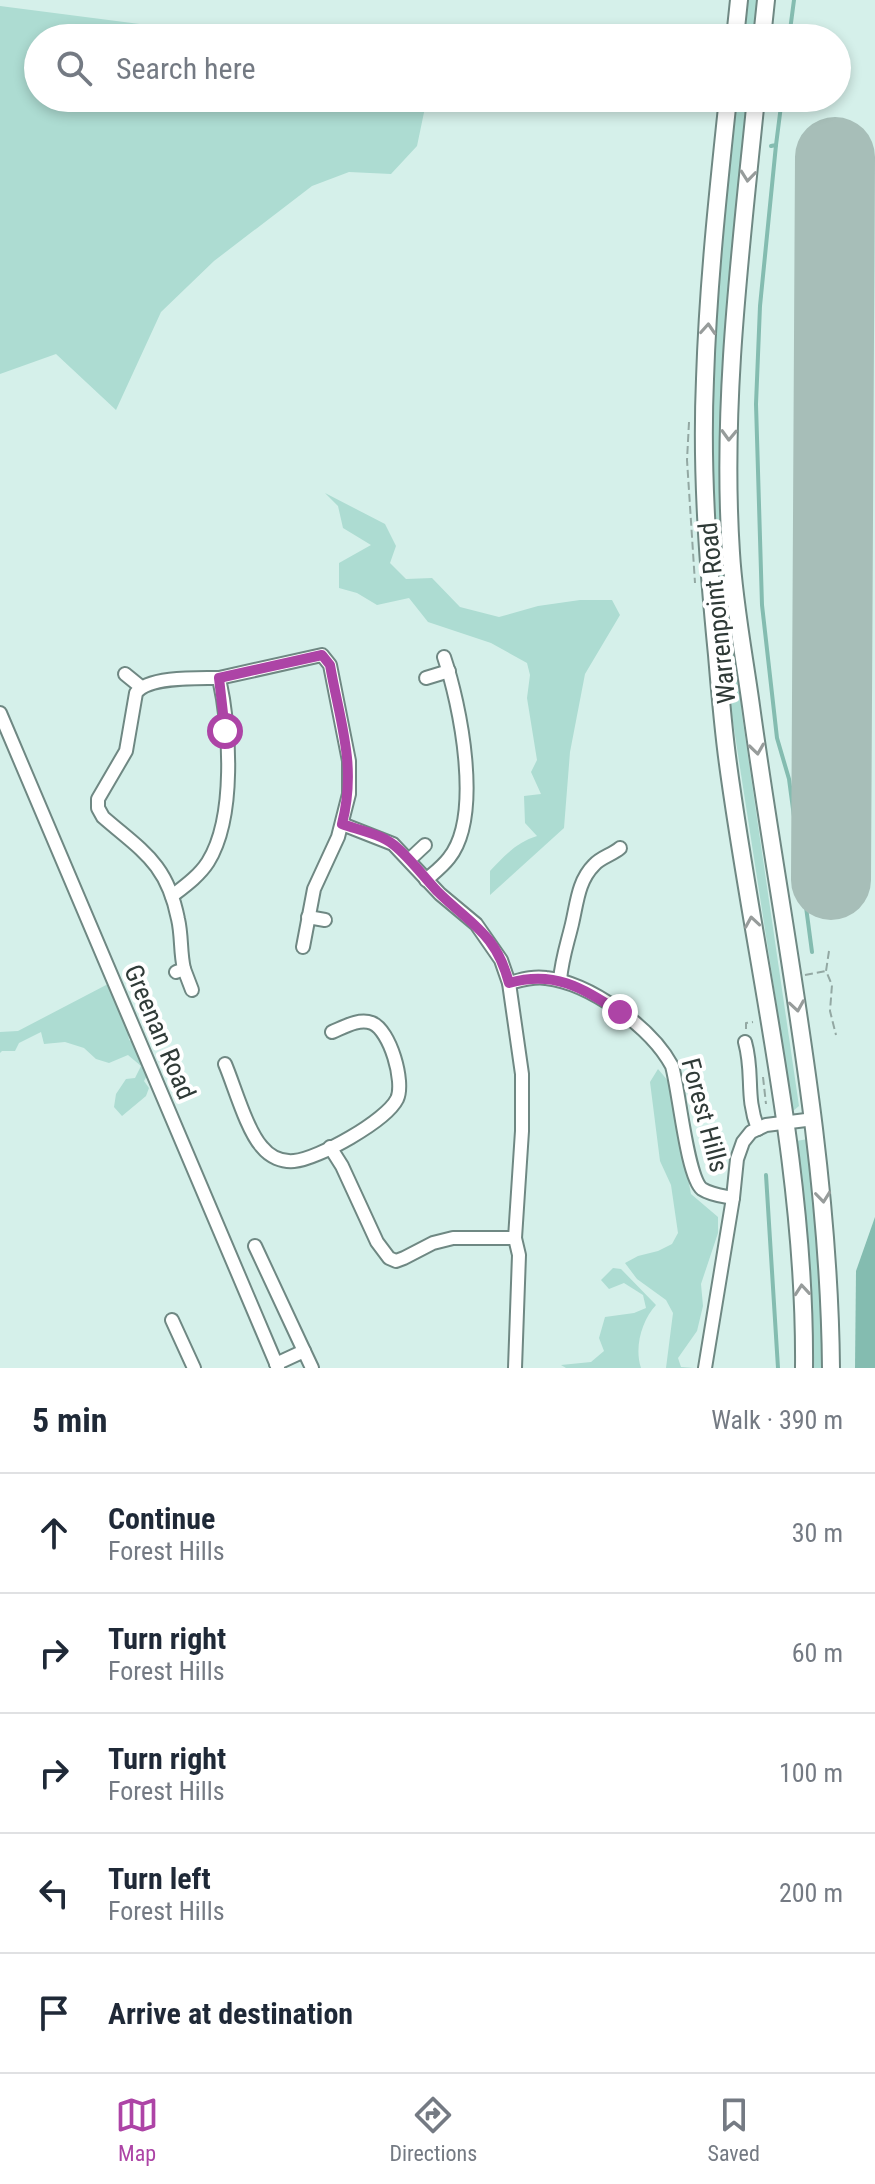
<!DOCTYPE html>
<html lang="en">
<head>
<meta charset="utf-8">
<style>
  :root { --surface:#fff; --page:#f6f6f7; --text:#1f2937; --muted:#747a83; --line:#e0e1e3; --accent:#ad44a6 }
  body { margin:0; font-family:"Roboto Condensed",sans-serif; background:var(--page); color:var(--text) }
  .stop { position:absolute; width:24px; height:24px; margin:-18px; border:6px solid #ad44a6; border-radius:50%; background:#fff }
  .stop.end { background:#ad44a6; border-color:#fff; box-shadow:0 2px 8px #0008 }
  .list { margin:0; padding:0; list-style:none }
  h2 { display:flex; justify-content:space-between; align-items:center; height:104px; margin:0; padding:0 32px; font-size:34px }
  h2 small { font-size:26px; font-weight:400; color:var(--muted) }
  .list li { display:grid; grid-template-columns:52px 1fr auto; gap:24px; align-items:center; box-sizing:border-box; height:120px; padding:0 32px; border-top:2px solid var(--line) }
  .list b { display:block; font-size:30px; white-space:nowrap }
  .list p { margin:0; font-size:26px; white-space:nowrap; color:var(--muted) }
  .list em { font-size:26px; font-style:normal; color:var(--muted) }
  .icon { flex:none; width:44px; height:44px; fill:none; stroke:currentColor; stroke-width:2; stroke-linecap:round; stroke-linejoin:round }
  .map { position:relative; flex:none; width:875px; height:1368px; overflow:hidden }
  .search { position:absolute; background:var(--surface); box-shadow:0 4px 12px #0003; left:24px; right:24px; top:24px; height:88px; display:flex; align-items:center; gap:20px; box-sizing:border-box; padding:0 28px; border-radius:44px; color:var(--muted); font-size:30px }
  .sheet { height:704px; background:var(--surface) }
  nav { display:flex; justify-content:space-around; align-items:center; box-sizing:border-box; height:112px; border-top:2px solid var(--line); background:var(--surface); font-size:22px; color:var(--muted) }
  nav a { display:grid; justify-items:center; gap:4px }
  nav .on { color:var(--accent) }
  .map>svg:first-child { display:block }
  .green { fill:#addcd2 }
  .water { fill:#84bcb0 }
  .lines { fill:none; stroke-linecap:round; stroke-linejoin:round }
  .stream { stroke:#84bcb0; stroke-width:4 }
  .runway { stroke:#a7beb8; stroke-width:80 }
  .minor-casing { stroke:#6f8883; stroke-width:16 }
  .highway-casing { stroke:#6f8883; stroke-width:20 }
  .path { stroke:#93a8a3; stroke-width:2; stroke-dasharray:8 4; stroke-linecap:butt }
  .minor { stroke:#fff; stroke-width:12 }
  .highway { stroke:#fff; stroke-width:16 }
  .oneway { stroke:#979c9b }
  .route { stroke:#ad44a6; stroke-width:10 }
  .labels { text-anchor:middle; stroke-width:8; stroke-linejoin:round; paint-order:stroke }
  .street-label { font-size:26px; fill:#2f3a37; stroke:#fff }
</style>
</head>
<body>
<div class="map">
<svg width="875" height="1368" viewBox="0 0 875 1368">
  <rect width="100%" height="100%" fill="#d5f0ea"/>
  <!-- green -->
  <g class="green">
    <path d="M746 0H758L754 38H742Z"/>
    <path d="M0 6 248 38H38V98H427L417 146 391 174 349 172 312 186 214 261 161 312 116 410 56 354 0 374Z"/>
    <path d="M735 98H748L721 501 742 715 799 1106 793 1111 720 638 710 488 715 328Z"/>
    <path d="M325 493 385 524 396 546 390 563 406 579 432 578 460 607 499 617 538 606 580 600H612L620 615 585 674 570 752 564 828 490 895V871C504 856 517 842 537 836L525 823 524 796 541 794 531 772 537 760 527 698 530 675 527 663 491 643 428 622 409 598 377 605 357 593 339 588V563L371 545 343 528 338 506Z"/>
    <path d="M108 984C121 999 127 1021 129 1040L137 1044 139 1056 149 1072 144 1081 149 1088 146 1096 122 1116 114 1107 116 1094 126 1079 135 1078 141 1066 128 1055 109 1063 96 1059 84 1048 65 1042 44 1044 41 1032 19 1043 15 1051H2L0 1053V1032L18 1031Z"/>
    <path d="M658 1069 669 1082 691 1194 718 1217V1233L701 1284 703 1306 697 1331 678 1358 681 1367 694 1368H666L673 1313 666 1300 637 1279 625 1263 638 1256 658 1251 672 1244 678 1233 671 1185 660 1161 650 1082Z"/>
    <path d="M808 1139 821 1256 824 1368H811L796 1141Z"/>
    <path d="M613 1268 621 1269 656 1305C642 1320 634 1347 641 1368H566L561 1365 591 1362 604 1351 599 1338 605 1317 634 1313 646 1308 643 1295 624 1283 609 1289 601 1280Z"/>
  </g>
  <!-- water -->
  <path class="water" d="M875 1217V1368H855L856 1271Z"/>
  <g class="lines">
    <!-- stream -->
    <g class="stream">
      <path d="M789 38 794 0"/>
      <path d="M776 145 760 306 756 404 762 605 777 738 789 779 812 952"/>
      <path d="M771 146 776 145 782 98"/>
      <path d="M766 1175 778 1368"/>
    </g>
    <!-- runway -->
    <path class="runway" d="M831 880 835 157"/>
    <defs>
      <g id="minor">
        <path d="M125 674 141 687"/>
        <path d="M426 678 449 671"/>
        <path d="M0 713 278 1368"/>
        <path d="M342 824 393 844 440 894 476 924 501 960 509 983 522 1074V1131L515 1238"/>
        <path d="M409 860 425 845"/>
        <path d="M426 880C434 873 443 866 449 858 483 816 460 704 444 657"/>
        <path d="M172 896C185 886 199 876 208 862 236 817 230 728 219 678L322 655 330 665 349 761V794L338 837 314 889 303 947"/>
        <path d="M308 917 325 920"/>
        <path d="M184 969 192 990"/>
        <path d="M176 972 184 969C180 952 182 936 178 919 167 863 142 851 103 817L98 808V799L126 751 136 693C148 676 198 678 219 678"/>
        <path d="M560 980C562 958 567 945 572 924 577 903 578 881 594 865 601 857 612 855 620 848"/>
        <path d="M509 983C521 980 533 976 546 978 590 983 651 1027 672 1066 679 1090 687 1177 702 1189 711 1195 723 1196 733 1198"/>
        <path d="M745 1042C754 1074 745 1096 758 1129"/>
        <path d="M225 1064C234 1085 247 1131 262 1147 270 1157 282 1162 294 1161 318 1159 386 1121 397 1099 405 1082 390 1030 372 1023 359 1018 344 1027 332 1032"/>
        <path d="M330 1147 342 1166 377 1242 389 1258 396 1261 404 1258 433 1243 453 1238H515L519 1255 515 1368"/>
        <path d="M255 1246 304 1351 276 1364"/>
        <path d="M172 1320 194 1368"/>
        <path d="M304 1351 312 1368"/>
        <path d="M705 1368 733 1198 737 1159 743 1142 751 1132 766 1125 814 1119"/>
      </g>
      <g id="highway">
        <path d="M735 38 739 0"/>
        <path d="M762 38 766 0"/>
        <path d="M728 98C718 192 708 285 705 379 701 472 708 563 717 655 720 691 723 728 728 764 755 965 806 1164 804 1368"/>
        <path d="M756 98C741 248 721 402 731 553 734 604 744 655 751 706 781 926 829 1145 831 1368"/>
      </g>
    </defs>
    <!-- minor casing -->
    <use href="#minor" class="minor-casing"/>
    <!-- highway casing -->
    <use href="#highway" class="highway-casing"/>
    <!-- path -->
    <g class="path">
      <path d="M689 422 687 460 695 583"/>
      <path d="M829 951 826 971 832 985 830 1011 836 1035"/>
      <path d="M805 975 826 971"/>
      <path d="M746 1029V1023L753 1022"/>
      <path d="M763 1077 766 1104"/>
    </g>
    <!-- minor -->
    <use href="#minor" class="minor"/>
    <!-- highway -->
    <use href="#highway" class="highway"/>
  </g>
  <!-- one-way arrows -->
  <defs><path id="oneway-chevron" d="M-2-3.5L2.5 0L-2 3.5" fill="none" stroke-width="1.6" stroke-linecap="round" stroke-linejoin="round" transform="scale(2)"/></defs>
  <g class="oneway">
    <use href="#oneway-chevron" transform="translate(748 176) rotate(96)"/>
    <use href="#oneway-chevron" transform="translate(708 329) rotate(-86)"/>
    <use href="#oneway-chevron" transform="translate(729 435) rotate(92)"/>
    <use href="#oneway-chevron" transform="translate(757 749) rotate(82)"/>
    <use href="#oneway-chevron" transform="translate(752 922) rotate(-99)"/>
    <use href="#oneway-chevron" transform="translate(797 1006) rotate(81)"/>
    <use href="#oneway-chevron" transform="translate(823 1197) rotate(84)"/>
    <use href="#oneway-chevron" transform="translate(802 1290) rotate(-95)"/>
  </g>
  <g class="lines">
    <!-- route -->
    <path class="route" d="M225 731 219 678 322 655 330 665C340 723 357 765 342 824 359 830 380 834 394 845 410 858 423 876 437 891 470 924 496 933 509 983 555 970 582 988 620 1012"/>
  </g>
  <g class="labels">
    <!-- street labels -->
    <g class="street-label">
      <text transform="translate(717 613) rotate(-96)" y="9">Warrenpoint Road</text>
      <text transform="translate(160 1032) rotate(67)" y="9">Greenan Road</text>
      <text transform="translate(705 1115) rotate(75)" y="9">Forest Hills</text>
    </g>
  </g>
</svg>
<div class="stop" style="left:225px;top:731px"></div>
<div class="stop end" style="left:620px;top:1012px"></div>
<div class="search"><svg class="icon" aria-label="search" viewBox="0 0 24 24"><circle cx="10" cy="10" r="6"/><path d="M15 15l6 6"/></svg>Search here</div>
</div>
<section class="sheet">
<h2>5 min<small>Walk · 390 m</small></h2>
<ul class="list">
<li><svg class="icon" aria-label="ahead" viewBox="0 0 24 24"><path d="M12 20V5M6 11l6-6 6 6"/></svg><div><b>Continue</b><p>Forest Hills</p></div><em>30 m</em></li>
<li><svg class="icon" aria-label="right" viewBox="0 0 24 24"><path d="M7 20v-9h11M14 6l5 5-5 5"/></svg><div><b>Turn right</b><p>Forest Hills</p></div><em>60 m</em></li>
<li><svg class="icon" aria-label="right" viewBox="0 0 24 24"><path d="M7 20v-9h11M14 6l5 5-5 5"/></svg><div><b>Turn right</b><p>Forest Hills</p></div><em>100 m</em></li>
<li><svg class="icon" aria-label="left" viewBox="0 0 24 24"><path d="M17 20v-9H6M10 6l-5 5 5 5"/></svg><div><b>Turn left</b><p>Forest Hills</p></div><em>200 m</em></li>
<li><svg class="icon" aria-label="arrive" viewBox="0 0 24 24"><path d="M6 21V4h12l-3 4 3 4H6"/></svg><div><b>Arrive at destination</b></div></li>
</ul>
</section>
<nav>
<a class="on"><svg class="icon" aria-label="map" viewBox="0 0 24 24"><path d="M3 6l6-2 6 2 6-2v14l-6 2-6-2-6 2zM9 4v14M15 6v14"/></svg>Map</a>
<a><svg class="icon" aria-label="directions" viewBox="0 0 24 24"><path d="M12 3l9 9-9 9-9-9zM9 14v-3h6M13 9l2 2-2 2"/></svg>Directions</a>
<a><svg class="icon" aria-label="saved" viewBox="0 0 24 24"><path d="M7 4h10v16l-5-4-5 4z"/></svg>Saved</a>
</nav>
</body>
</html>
